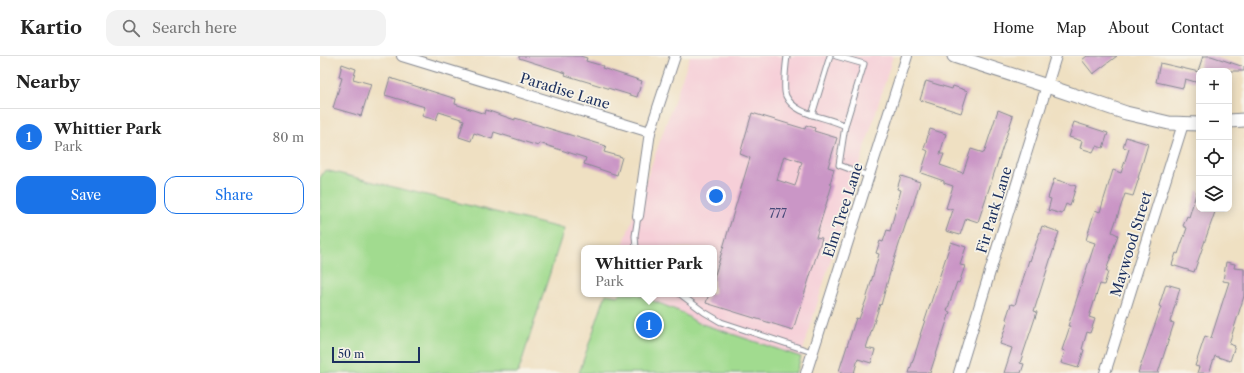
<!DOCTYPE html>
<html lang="en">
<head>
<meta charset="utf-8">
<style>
  :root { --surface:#fff; --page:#f2f2f2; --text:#222; --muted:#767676; --line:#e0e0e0; --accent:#1a73e8 }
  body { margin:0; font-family:"Libre Caslon Text",serif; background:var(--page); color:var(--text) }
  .controls { position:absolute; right:12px; top:12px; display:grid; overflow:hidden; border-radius:8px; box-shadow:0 2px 10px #0003 }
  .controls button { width:36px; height:36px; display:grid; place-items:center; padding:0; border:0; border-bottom:1px solid var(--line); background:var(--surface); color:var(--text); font:20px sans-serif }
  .scale { position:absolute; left:12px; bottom:10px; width:88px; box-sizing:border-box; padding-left:4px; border:2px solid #1b2f5e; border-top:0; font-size:11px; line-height:14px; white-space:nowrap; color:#1b2f5e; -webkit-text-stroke:3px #f7f3e8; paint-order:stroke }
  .you { position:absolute; left:396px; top:140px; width:14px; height:14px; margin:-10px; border:3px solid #fff; border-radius:50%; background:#1a73e8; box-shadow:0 0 0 6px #1a73e833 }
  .badge { display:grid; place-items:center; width:26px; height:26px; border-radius:50%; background:var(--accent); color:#fff; font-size:13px; font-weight:700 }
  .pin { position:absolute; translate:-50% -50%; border:2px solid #fff; box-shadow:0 1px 4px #0006 }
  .popup { position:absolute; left:261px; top:189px; width:136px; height:52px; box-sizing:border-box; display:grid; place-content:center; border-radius:8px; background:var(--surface); filter:drop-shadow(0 1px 3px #0005); font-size:13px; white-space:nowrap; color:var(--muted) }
  .popup b { font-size:15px; color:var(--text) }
  .popup::after { content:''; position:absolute; left:50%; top:100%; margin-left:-8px; border:8px solid transparent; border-top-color:var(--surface) }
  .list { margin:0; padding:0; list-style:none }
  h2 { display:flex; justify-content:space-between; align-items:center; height:52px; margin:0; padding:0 16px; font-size:17px }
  h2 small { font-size:13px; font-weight:400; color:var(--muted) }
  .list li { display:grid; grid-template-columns:26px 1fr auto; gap:12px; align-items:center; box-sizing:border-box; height:56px; padding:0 16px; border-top:1px solid var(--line) }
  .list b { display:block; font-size:15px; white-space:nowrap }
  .list p { margin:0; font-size:13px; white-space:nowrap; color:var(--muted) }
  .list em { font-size:13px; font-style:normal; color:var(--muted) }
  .actions { display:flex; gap:8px; padding:12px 16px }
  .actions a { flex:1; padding:9px 0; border:1px solid var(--accent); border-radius:12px; text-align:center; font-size:14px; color:var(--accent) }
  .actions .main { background:var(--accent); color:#fff }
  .icon { flex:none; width:22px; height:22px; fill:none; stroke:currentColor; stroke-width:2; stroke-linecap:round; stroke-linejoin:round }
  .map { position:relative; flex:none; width:924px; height:317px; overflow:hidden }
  header { display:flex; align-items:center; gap:24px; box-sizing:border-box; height:56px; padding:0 20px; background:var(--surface); border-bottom:1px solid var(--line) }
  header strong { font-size:19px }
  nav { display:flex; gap:22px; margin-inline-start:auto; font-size:14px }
  .search { width:280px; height:36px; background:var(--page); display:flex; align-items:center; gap:10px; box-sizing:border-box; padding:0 14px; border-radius:12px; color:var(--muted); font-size:15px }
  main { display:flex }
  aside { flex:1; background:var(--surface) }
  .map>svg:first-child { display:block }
  .built { fill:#f6cfd8 }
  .green { fill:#a1db8f; stroke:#5e8576 }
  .building { fill:#ca96c6; fill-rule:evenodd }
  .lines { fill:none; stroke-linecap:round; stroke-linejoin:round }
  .service-casing { stroke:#858890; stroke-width:7 }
  .minor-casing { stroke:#858890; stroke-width:12 }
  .tertiary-casing { stroke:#858890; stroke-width:15 }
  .service { stroke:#fff; stroke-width:5 }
  .minor { stroke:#fff; stroke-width:10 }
  .tertiary { stroke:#fff; stroke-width:13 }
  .labels { text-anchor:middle; stroke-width:3.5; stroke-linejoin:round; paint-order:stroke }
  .number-label { font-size:12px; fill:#474978 }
  .street-label { font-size:14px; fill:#1b2f5e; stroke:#f7f3e8 }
</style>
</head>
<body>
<header>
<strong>Kartio</strong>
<div class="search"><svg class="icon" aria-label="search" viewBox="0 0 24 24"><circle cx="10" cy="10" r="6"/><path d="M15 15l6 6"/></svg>Search here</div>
<nav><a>Home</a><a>Map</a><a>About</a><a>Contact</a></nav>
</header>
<main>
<aside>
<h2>Nearby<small></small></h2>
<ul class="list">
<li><span class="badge">1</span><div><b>Whittier Park</b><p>Park</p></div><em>80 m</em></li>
</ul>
<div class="actions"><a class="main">Save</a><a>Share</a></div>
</aside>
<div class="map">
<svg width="924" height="317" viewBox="0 0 924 317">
  <rect width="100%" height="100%" fill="#f7f3e8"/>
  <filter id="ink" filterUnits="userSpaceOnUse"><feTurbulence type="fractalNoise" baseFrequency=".025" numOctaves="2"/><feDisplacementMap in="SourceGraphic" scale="8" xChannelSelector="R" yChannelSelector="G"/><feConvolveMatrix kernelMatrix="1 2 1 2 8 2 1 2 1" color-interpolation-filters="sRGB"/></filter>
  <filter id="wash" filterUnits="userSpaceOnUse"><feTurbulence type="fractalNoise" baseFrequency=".012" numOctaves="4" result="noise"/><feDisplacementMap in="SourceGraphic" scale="16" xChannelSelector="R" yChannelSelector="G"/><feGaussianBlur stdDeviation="0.9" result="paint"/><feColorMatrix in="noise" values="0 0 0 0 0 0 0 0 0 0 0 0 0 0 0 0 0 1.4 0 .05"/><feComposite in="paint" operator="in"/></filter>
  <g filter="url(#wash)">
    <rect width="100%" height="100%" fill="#efe0c2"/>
    <!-- built -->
    <path class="built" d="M370 0H573L481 301 290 238H394V192H302Z"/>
    <!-- green -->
    <g class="green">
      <path d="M5 114 244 173 198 317H0V122Z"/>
      <path d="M286 238 298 240 299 238H316L361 256 376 266 481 301 476 317H259Z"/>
    </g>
    <g id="blocks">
      <!-- building -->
      <g class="building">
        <path d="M199 0H260L267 2 266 5 283 10 282 12 322 25 317 41 245 19 246 17 199 2Z"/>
        <path d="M767 0H797L773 18 762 4Z"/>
        <path d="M883 0H891L924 11V15H878Z"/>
        <path d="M840 7 879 16V27L865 23 863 32 836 26Z"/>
        <path d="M22 8 36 13 33 23 51 28 41 60 13 52 22 22 19 21Z"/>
        <path d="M70 22 136 43 135 48 165 58 166 54 195 64V62L286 90 284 96 302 101 297 119 264 108 266 102 219 87 218 90 174 76 172 83 154 77 151 85 139 81 144 64 119 56 116 64 102 60 105 51 65 39Z"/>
        <path d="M606 25 632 33 633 30 648 35 641 57 600 44Z"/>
        <path d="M678 54 693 60 658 166 646 162 640 179 626 175 633 154 626 152 633 130 624 127V125L601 117 608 95 604 93 610 73 626 78 620 98H624L620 109 643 117 651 93 664 97Z"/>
        <path d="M432 57 485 73 486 69 495 72 494 75 517 82 508 111 514 113 510 128 512 129 496 181 502 182 473 274 386 247 389 238H394V222L430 102 420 98ZM464 100 482 106 475 130 457 124Z"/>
        <path d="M754 66 788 77 783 92 776 90 773 96 760 92 762 85 749 81Z"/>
        <path d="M806 81 828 88 818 122H819L813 140 805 138 792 176 798 179 786 215 788 216 784 229 780 228 769 261 775 263 770 277 767 276 762 293 764 294 758 312 741 307 745 295 742 294 750 270H748L775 187 766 184 775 154 780 156 793 114 801 117 809 93 803 91Z"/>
        <path d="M581 120 600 126 589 162 588 161 571 213 561 249 560 248 546 292 555 294 551 307 538 303 534 317H526L519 315 536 262 539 263 546 244 559 198 556 197 560 185 563 186 567 174 570 175 581 134 577 133Z"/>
        <path d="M734 123 756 130 750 150 746 148 742 158 728 154 731 143 728 142Z"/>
        <path d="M877 135H879V153H896L874 216 852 209 856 197 858 198 867 172 863 170 867 160 869 161Z"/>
        <path d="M722 170 739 176 714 255 717 256 700 307 704 308 701 317H684L692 292 680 288 688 264 686 263 691 248 695 249 709 204 710 205Z"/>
        <path d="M631 186 646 191 640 209 645 210 639 227 637 226 627 255 630 256 610 317H589L601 279H600Z"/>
        <path d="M906 206 915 208 914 212 924 213V240L909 288 915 290 910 305 895 300 889 317H877L879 311 875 310 885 280 891 282 909 226 903 225Z"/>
        <path d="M846 228 860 232 850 266 854 267 838 317H818L841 251 839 250Z"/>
      </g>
    </g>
  </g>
  <g filter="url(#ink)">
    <use href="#blocks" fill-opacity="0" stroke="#858890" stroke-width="1"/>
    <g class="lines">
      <defs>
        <g id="service">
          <path d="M467 0C466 8 463 33 466 40 475 60 507 60 525 70L519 109 549 120"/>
          <path d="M516 0 544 8 525 70"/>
          <path d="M492 59 510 0"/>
          <path d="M316 192 315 180 318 160"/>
          <path d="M360 238 384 256 401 266 492 296"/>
        </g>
        <g id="minor">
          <path d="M82 0 330 76"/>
          <path d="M318 160 330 76 355 0"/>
          <path d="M486 317 587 0"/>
          <path d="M639 317 736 0"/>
          <path d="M785 317 863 68"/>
        </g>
        <g id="tertiary">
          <path d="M634 0 727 30 806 57 849 67 879 68"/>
          <path d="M909 65 924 64"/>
        </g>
      </defs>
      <!-- service casing -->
      <use href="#service" class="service-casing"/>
      <!-- minor casing -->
      <use href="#minor" class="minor-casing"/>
      <!-- tertiary casing -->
      <use href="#tertiary" class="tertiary-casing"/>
      <!-- service -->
      <use href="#service" class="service"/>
      <!-- minor -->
      <use href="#minor" class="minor"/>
      <!-- tertiary -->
      <use href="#tertiary" class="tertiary"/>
    </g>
  </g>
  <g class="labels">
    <!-- number labels -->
    <g class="number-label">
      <text x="458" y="162">777</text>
    </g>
    <!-- street labels -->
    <g class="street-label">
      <text transform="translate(245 35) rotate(17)" y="5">Paradise Lane</text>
      <text transform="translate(523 154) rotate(-72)" y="5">Elm Tree Lane</text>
      <text transform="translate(674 154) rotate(-73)" y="5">Fir Park Lane</text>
      <text transform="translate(811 188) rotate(-73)" y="5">Maywood Street</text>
    </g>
  </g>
</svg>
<div class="controls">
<button>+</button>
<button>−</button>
<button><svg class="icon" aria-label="locate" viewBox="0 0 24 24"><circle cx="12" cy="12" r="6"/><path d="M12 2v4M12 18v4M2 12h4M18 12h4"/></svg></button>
<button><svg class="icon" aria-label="layers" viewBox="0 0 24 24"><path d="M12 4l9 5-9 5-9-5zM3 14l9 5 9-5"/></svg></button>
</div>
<div class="scale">50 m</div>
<div class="you"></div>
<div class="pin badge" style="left:329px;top:269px">1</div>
<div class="popup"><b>Whittier Park</b>Park</div>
</div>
</main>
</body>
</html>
